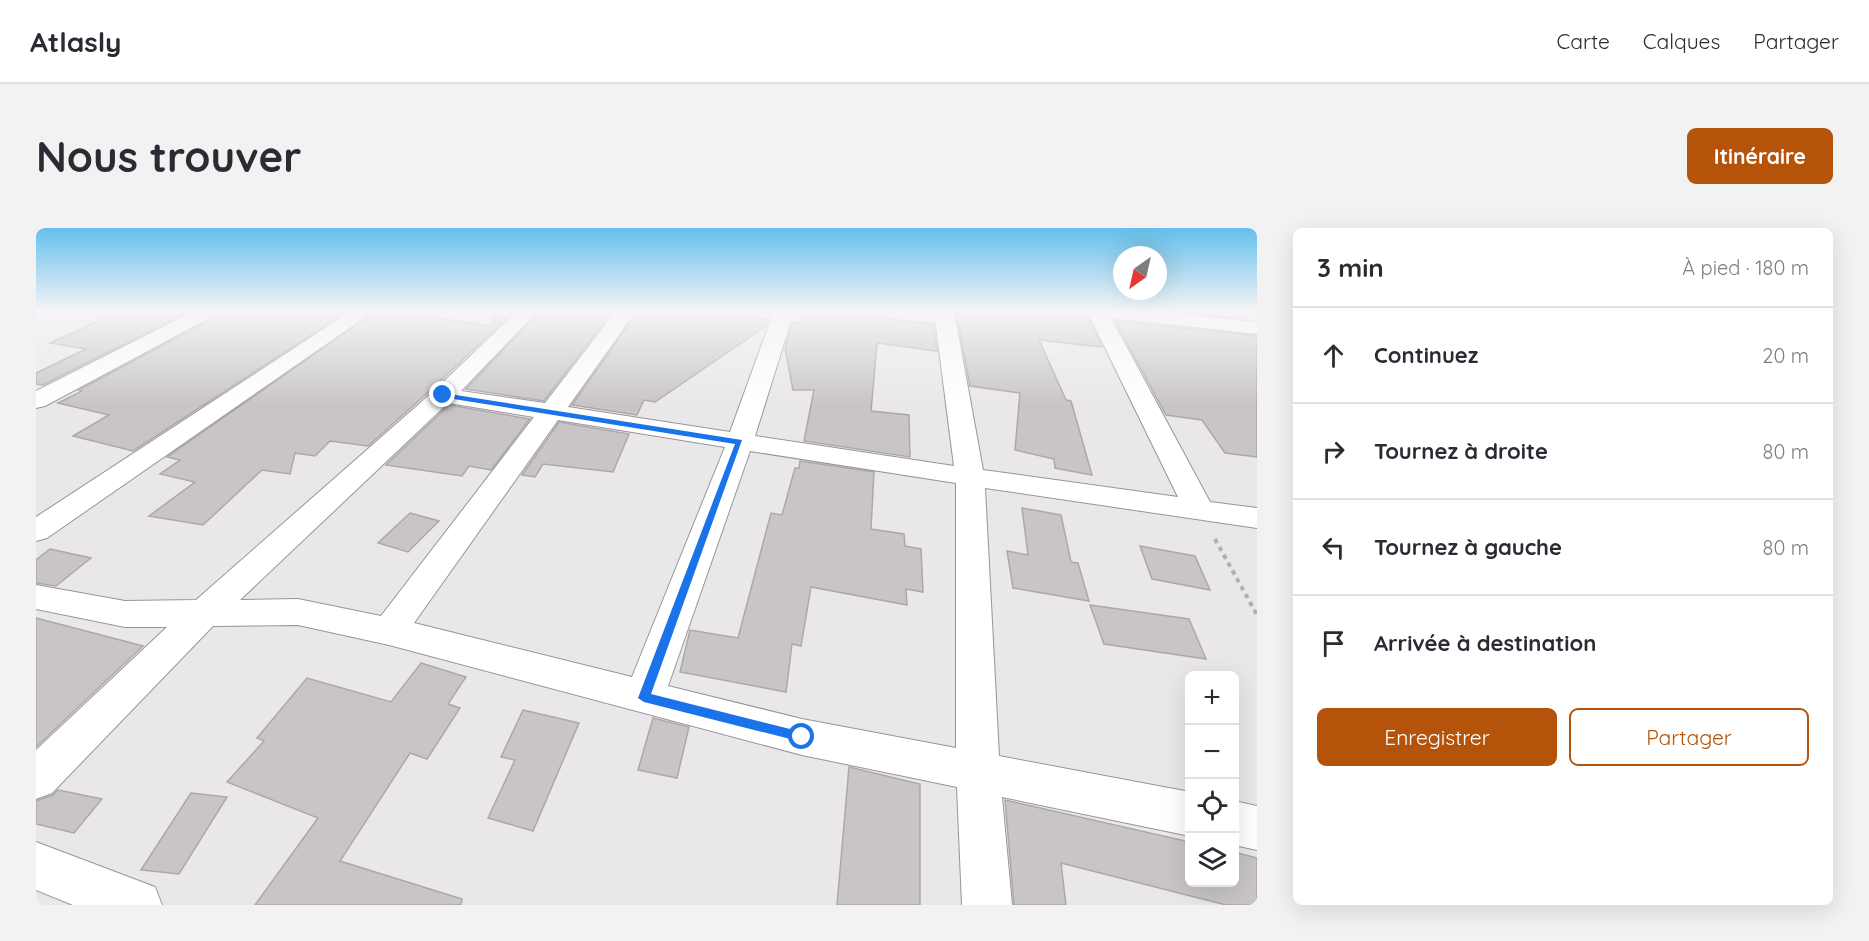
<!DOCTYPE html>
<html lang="fr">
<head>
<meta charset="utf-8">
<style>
  :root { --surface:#fff; --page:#f2f2f3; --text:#2b2b33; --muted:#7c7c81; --line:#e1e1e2; --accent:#b45309 }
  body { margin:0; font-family:Quicksand,sans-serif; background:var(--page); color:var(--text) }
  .controls { position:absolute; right:18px; bottom:18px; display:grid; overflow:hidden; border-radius:9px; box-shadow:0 6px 24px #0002 }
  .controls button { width:54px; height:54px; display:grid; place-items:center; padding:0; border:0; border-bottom:2px solid var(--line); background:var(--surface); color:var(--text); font:30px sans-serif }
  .compass { position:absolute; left:1077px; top:18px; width:54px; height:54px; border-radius:50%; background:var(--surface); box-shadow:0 6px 24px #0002; rotate:214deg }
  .stop { position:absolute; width:18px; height:18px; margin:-14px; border:4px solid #1a73e8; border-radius:50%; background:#fff }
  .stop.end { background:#1a73e8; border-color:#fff; box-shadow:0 2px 6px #0008 }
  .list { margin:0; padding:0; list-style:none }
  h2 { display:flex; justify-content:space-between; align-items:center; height:78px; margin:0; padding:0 24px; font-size:26px }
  h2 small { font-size:20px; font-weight:400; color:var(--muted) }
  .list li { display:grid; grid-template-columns:39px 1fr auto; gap:18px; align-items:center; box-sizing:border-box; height:96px; padding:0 24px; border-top:2px solid var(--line) }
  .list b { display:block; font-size:22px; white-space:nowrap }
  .list em { font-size:20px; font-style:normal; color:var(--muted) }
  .actions { display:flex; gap:12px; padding:18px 24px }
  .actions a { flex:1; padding:14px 0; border:2px solid var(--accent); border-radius:9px; text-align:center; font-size:21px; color:var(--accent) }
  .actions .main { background:var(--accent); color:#fff }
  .icon { flex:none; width:33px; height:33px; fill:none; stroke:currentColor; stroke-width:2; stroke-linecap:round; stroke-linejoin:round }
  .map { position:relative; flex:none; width:1221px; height:677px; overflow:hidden; border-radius:9px }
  header { display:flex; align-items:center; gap:36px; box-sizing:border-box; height:84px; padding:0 30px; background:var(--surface); border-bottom:2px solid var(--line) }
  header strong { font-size:28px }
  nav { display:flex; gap:33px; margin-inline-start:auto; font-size:21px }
  .intro { display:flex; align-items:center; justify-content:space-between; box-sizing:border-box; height:144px; padding:0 36px }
  h1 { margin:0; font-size:42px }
  .button { padding:15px 27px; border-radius:9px; background:var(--accent); color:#fff; font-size:21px; font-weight:700 }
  main { display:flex; gap:36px; padding:0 36px }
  aside { flex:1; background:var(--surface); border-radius:9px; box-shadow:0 6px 24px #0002 }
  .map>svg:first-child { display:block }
  .building { fill:#c9c5c7; stroke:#aca8aa; stroke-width:1.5 }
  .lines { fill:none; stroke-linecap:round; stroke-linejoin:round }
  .minor-casing { stroke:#979598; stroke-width:2 }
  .path { stroke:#b1afb1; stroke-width:4; stroke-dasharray:4.5 4.5; stroke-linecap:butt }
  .minor { fill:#fff; fill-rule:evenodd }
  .route { fill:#1a73e8 }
</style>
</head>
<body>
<header>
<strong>Atlasly</strong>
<nav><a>Carte</a><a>Calques</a><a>Partager</a></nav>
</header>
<div class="intro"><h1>Nous trouver</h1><a class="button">Itinéraire</a></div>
<main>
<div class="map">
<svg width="1221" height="677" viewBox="0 0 1221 677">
  <rect width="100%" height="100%" fill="#eae7ea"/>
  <!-- building -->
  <g class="building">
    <path d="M84 83H154L7 157 0 156V145L50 121 14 115Z"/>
    <path d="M246 83H312L97 223 37 208 73 187 22 175 46 163 43 162 180 89 184 84 233 90Z"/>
    <path d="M340 83H350L457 98V83H478L397 160 332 218 294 213 279 228 259 225 254 246 226 242 167 297 113 288 159 254 124 246 144 232 131 229Z"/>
    <path d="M504 83H577L508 173 430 161Z"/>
    <path d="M602 83H710L708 89 732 92 730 98 619 174 608 172 601 187 536 177Z"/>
    <path d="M770 83H849L847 90 897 96 901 123 841 115 835 183 873 187 874 229 768 213 778 162H757L749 120 757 94 767 95Z"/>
    <path d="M920 83H977L1010 87V83H1049L1066 119 1003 112 1030 172 1035 173 1056 247 1019 240 1018 231 979 222 984 165 934 158Z"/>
    <path d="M1135 83H1204L1211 91Z"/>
    <path d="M1079 93 1221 108V229L1189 225 1166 192 1130 187Z"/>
    <path d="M413 177 494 191 455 242 433 238 426 248 350 237Z"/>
    <path d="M523 194 593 206 577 244 507 236 499 249 486 247Z"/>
    <path d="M764 233 838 244 835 301 868 306 869 318 885 321 887 364 870 361 871 377 775 359 765 418 756 416 750 464 644 444 654 402 702 410 735 285 746 287 759 240H763Z"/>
    <path d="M986 280 1025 287 1035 334 1042 335 1053 373 977 360 971 323 992 327Z"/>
    <path d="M374 285 403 293 372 324 342 315Z"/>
    <path d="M1104 318 1159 328 1174 362 1116 351Z"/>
    <path d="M14 321 55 330 20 358 0 355V332Z"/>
    <path d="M1054 377 1153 391 1170 431 1068 416Z"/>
    <path d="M0 390 107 418 0 519Z"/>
    <path d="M385 435 430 449 412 476 424 480 391 531 374 525 304 633 426 671 425 677H219L282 590 191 554 228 513 221 510 271 450 355 474Z"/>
    <path d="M487 482 543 495 497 603 452 590 479 532 465 529Z"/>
    <path d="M617 490 653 499 641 550 602 542Z"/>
    <path d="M813 539 884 556V677H801Z"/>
    <path d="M22 562 66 571 38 605 0 596V573L17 567Z"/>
    <path d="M155 565 191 569 143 646 105 642Z"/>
    <path d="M969 572 1154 614V654H1198V624L1221 630V677H1190L1025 635 1030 677H978Z"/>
  </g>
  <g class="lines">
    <defs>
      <g id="minor">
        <path d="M0 83H13L10 87 0 90Z"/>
        <path d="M158 83H182L179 87 9 178 0 180V163Z"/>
        <path d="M315 83H338L11 310 0 313V289Z"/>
        <path d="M481 83H502L425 163 509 175 580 83H600L532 179 694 204 738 83H758L719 208 918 238 898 83H918L947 242 1142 269 1051 83H1117L1221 94V106L1075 90 1174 274 1221 280V300L949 260 963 528 1154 564V608L966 569 976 677H926L921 559 766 527 353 417 262 397 177 398 16 565 0 571V522L131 399H89L0 381V357L89 373 160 372 399 162ZM412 175 498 189 345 388 262 371 204 372ZM522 192 689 219 596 449 378 395ZM714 223 920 255V520L766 491 632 458Z"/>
        <path d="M1198 573 1221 578V622L1198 617Z"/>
        <path d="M0 614 119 659 126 677H37L0 662Z"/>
      </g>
    </defs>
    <!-- minor casing -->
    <use href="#minor" class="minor-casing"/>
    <!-- path -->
    <path class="path" d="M1179 311 1221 387"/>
    <!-- minor -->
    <use href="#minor" class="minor"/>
  </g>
  <!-- sky -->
  <linearGradient id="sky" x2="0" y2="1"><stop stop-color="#64c0ec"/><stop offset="0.47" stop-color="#f6f4f6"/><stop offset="1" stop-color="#f6f4f6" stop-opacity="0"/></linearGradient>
  <rect width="1221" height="177" fill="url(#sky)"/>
  <!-- route -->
  <path class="route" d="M407 165 706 212 615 466 766 504 771 505 773 509 771 513 766 514 608 474 602 470 699 216 405 169Z"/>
</svg>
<div class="controls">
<button>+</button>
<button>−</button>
<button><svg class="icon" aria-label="locate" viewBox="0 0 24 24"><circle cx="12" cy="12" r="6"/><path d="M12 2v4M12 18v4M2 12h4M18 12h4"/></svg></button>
<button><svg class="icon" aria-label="layers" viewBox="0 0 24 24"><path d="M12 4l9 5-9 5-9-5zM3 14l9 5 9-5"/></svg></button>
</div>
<svg class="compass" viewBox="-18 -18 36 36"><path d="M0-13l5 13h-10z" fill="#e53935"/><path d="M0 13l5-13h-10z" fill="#7c7c81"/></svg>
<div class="stop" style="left:766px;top:509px"></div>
<div class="stop end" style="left:407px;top:167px"></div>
</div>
<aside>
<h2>3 min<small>À pied · 180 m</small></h2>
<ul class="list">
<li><svg class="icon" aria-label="ahead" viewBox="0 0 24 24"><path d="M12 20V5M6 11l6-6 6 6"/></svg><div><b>Continuez</b></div><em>20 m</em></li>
<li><svg class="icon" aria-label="right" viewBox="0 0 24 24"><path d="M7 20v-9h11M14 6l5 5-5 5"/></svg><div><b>Tournez à droite</b></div><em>80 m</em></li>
<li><svg class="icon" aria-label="left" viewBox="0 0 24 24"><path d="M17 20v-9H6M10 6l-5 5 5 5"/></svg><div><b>Tournez à gauche</b></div><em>80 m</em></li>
<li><svg class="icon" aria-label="arrive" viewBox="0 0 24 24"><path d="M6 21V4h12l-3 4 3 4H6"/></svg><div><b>Arrivée à destination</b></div></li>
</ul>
<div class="actions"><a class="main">Enregistrer</a><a>Partager</a></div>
</aside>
</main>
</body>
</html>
